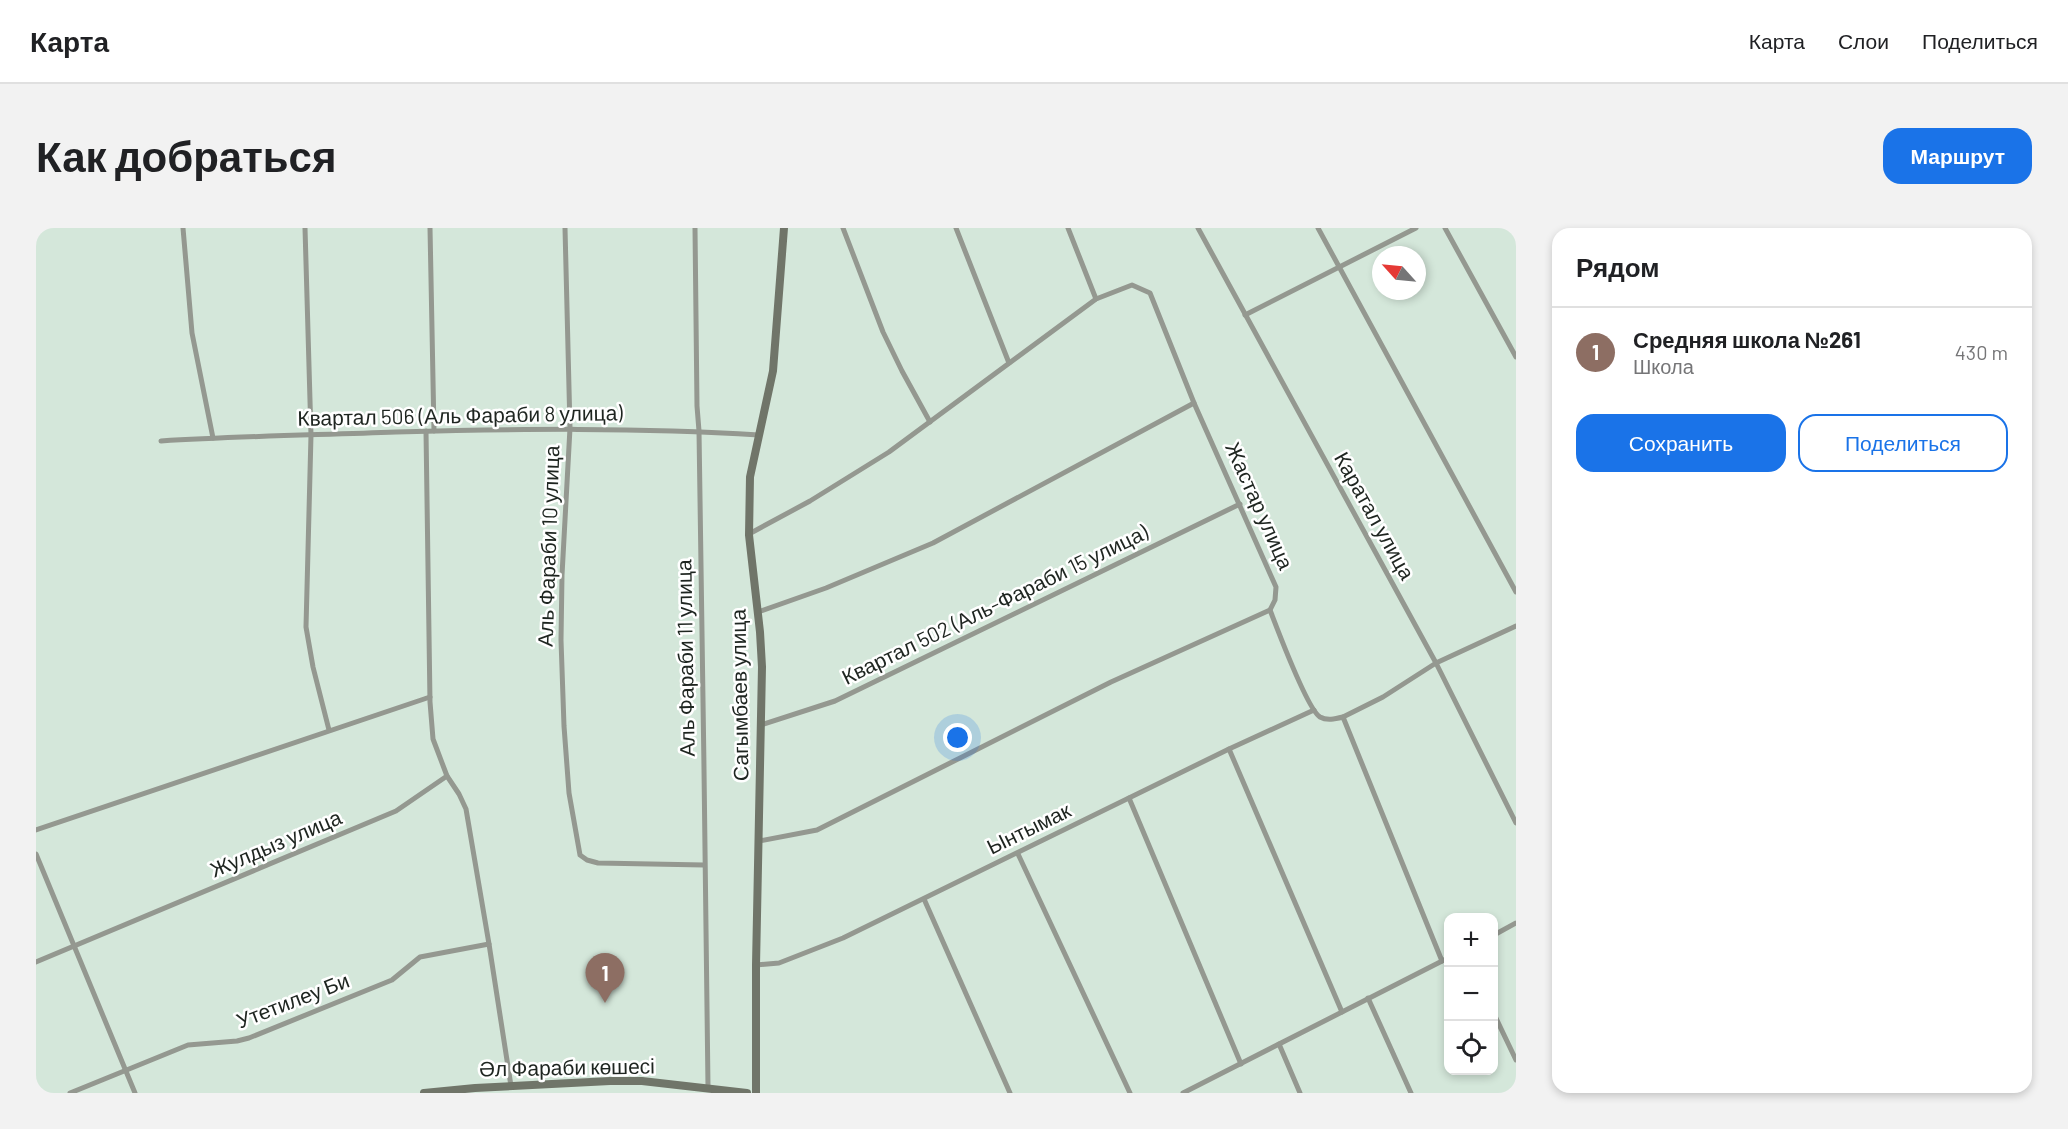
<!DOCTYPE html>
<html lang="ru">
<head>
<meta charset="utf-8">
<style>
  :root { --surface:#fff; --page:#f2f2f2; --text:#202124; --muted:#757577; --line:#e0e0e0; --accent:#1a73e8 }
  body { margin:0; font-family:Barlow,sans-serif; background:var(--page); color:var(--text) }
  .controls { position:absolute; right:18px; bottom:18px; display:grid; overflow:hidden; border-radius:12px; box-shadow:0 3px 9px #0003 }
  .controls button { width:54px; height:54px; display:grid; place-items:center; padding:0; border:0; border-bottom:2px solid var(--line); background:var(--surface); color:var(--text); font:30px sans-serif }
  .compass { position:absolute; left:1336px; top:18px; width:54px; height:54px; border-radius:50%; background:var(--surface); box-shadow:0 3px 9px #0003; rotate:297deg }
  .you { position:absolute; left:922px; top:510px; width:21px; height:21px; margin:-15px; border:4px solid #fff; border-radius:50%; background:#1a73e8; box-shadow:0 0 0 9px #1a73e833 }
  .badge { display:grid; place-items:center; width:39px; height:39px; border-radius:50%; background:var(--accent); color:#fff; font-size:20px; font-weight:700 }
  .pin { position:absolute; translate:-50% -50px; filter:drop-shadow(0 2px 3px #0008) }
  .pin::after { content:''; position:absolute; top:32px; width:21px; height:18px; background:inherit; clip-path:polygon(0 0,100% 0,50% 100%) }
  .list { margin:0; padding:0; list-style:none }
  h2 { display:flex; justify-content:space-between; align-items:center; height:78px; margin:0; padding:0 24px; font-size:26px }
  h2 small { font-size:20px; font-weight:400; color:var(--muted) }
  .list li { display:grid; grid-template-columns:39px 1fr auto; gap:18px; align-items:center; box-sizing:border-box; height:90px; padding:0 24px; border-top:2px solid var(--line) }
  .list b { display:block; font-size:22px; white-space:nowrap }
  .list p { margin:0; font-size:20px; white-space:nowrap; color:var(--muted) }
  .list em { font-size:20px; font-style:normal; color:var(--muted) }
  .actions { display:flex; gap:12px; padding:18px 24px }
  .actions a { flex:1; padding:14px 0; border:2px solid var(--accent); border-radius:18px; text-align:center; font-size:21px; color:var(--accent) }
  .actions .main { background:var(--accent); color:#fff }
  .icon { flex:none; width:33px; height:33px; fill:none; stroke:currentColor; stroke-width:2; stroke-linecap:round; stroke-linejoin:round }
  .map { position:relative; flex:none; width:1480px; height:865px; overflow:hidden; border-radius:18px }
  header { display:flex; align-items:center; gap:36px; box-sizing:border-box; height:84px; padding:0 30px; background:var(--surface); border-bottom:2px solid var(--line) }
  header strong { font-size:28px }
  nav { display:flex; gap:33px; margin-inline-start:auto; font-size:21px }
  .intro { display:flex; align-items:center; justify-content:space-between; box-sizing:border-box; height:144px; padding:0 36px }
  h1 { margin:0; font-size:42px }
  .button { padding:15px 27px; border-radius:18px; background:var(--accent); color:#fff; font-size:21px; font-weight:700 }
  main { display:flex; gap:36px; padding:0 36px }
  aside { flex:1; background:var(--surface); border-radius:18px; box-shadow:0 3px 9px #0003 }
  .map>svg:first-child { display:block }
  .lines { fill:none; stroke-linecap:round; stroke-linejoin:round }
  .street { stroke:#949890; stroke-width:5 }
  .secondary { stroke:#707569; stroke-width:8 }
  .labels { text-anchor:middle; stroke-width:5; stroke-linejoin:round; paint-order:stroke }
  .street-label { font-size:21px; fill:#1e2520; stroke:#fff }
</style>
</head>
<body>
<header>
<strong>Карта</strong>
<nav><a>Карта</a><a>Слои</a><a>Поделиться</a></nav>
</header>
<div class="intro"><h1>Как добраться</h1><a class="button">Маршрут</a></div>
<main>
<div class="map">
<svg width="1480" height="865" viewBox="0 0 1480 865">
  <rect width="100%" height="100%" fill="#d4e7da"/>
  <g class="lines">
    <!-- street -->
    <g class="street">
      <path d="M147 0 156 105 177 210"/>
      <path d="M269 0 275 207 270 399 277 439 293 502"/>
      <path d="M394 0 398 203"/>
      <path d="M529 0 534 200 526 347 525 412 528 498 533 565 544 627 551 632 562 635 668 637"/>
      <path d="M659 0 661 178 663 203C668 422 668 640 672 859"/>
      <path d="M807 0 847 104 866 143 894 194"/>
      <path d="M920 0 973 135"/>
      <path d="M1032 0 1060 71"/>
      <path d="M1162 0 1400 435 1480 595"/>
      <path d="M1282 0 1480 364"/>
      <path d="M1409 0 1480 129"/>
      <path d="M1209 87 1380 0"/>
      <path d="M125 213C203 208 282 207 360 204 481 201 602 199 723 207"/>
      <path d="M713 306 774 273 853 224 1060 71 1096 57 1114 65 1158 175 1240 359 1239 372 1234 382C1241 400 1271 481 1284 489 1291 493 1299 491 1307 489L1406 733"/>
      <path d="M722 384 790 360 897 315 1158 175"/>
      <path d="M1307 489 1347 469 1400 435 1480 398"/>
      <path d="M725 497 799 473 1204 276"/>
      <path d="M1193 521 1306 784"/>
      <path d="M411 548 423 566 430 581 453 716 475 858"/>
      <path d="M1093 570 1205 836"/>
      <path d="M0 602 394 469"/>
      <path d="M723 613 781 602 1075 454 1234 382"/>
      <path d="M0 626 99 865"/>
      <path d="M982 626 1094 865"/>
      <path d="M888 671 974 865"/>
      <path d="M1458 707 1480 695"/>
      <path d="M0 734 360 583 411 548 397 511 394 474 390 203"/>
      <path d="M720 737 743 735 807 710 1193 521 1278 482"/>
      <path d="M1332 770 1375 865"/>
      <path d="M1458 786 1480 832"/>
      <path d="M1243 816 1264 865"/>
      <path d="M34 865 152 817 201 813 213 810 356 752 384 729 453 716"/>
      <path d="M1147 865 1412 730"/>
    </g>
    <!-- secondary -->
    <g class="secondary">
      <path d="M388 865 439 860 574 853H606L711 865"/>
      <path d="M720 865V737L726 439 724 404 713 307 714 249 737 143 748 0"/>
    </g>
  </g>
  <g class="labels">
    <!-- street labels -->
    <g class="street-label">
      <text transform="translate(424 188) rotate(-1)" y="7">Квартал 506 (Аль Фараби 8 улица)</text>
      <text transform="translate(1223 278) rotate(66)" y="7">Жастар улица</text>
      <text transform="translate(1338 288) rotate(61)" y="7">Каратал улица</text>
      <text transform="translate(513 318) rotate(-88)" y="7">Аль Фараби 10 улица</text>
      <text transform="translate(959 377) rotate(-26)" y="7">Квартал 502 (Аль-Фараби 15 улица)</text>
      <text transform="translate(650 430) rotate(-91)" y="7">Аль Фараби 11 улица</text>
      <text transform="translate(704 467) rotate(-91)" y="7">Сагымбаев улица</text>
      <text transform="translate(993 601) rotate(-26)" y="7">Ынтымак</text>
      <text transform="translate(240 616) rotate(-23)" y="7">Жулдыз улица</text>
      <text transform="translate(257 773) rotate(-21)" y="7">Утетилеу Би</text>
      <text transform="translate(531 840) rotate(-1)" y="7">Әл Фараби көшесі</text>
    </g>
  </g>
</svg>
<div class="controls">
<button>+</button>
<button>−</button>
<button><svg class="icon" aria-label="locate" viewBox="0 0 24 24"><circle cx="12" cy="12" r="6"/><path d="M12 2v4M12 18v4M2 12h4M18 12h4"/></svg></button>
</div>
<svg class="compass" viewBox="-18 -18 36 36"><path d="M0-13l5 13h-10z" fill="#e53935"/><path d="M0 13l5-13h-10z" fill="#757577"/></svg>
<div class="you"></div>
<div class="pin badge" style="left:569px;top:775px;background:#8d6e63">1</div>
</div>
<aside>
<h2>Рядом<small></small></h2>
<ul class="list">
<li><span class="badge" style="background:#8d6e63">1</span><div><b>Средняя школа №261</b><p>Школа</p></div><em>430 m</em></li>
</ul>
<div class="actions"><a class="main">Сохранить</a><a>Поделиться</a></div>
</aside>
</main>
</body>
</html>
